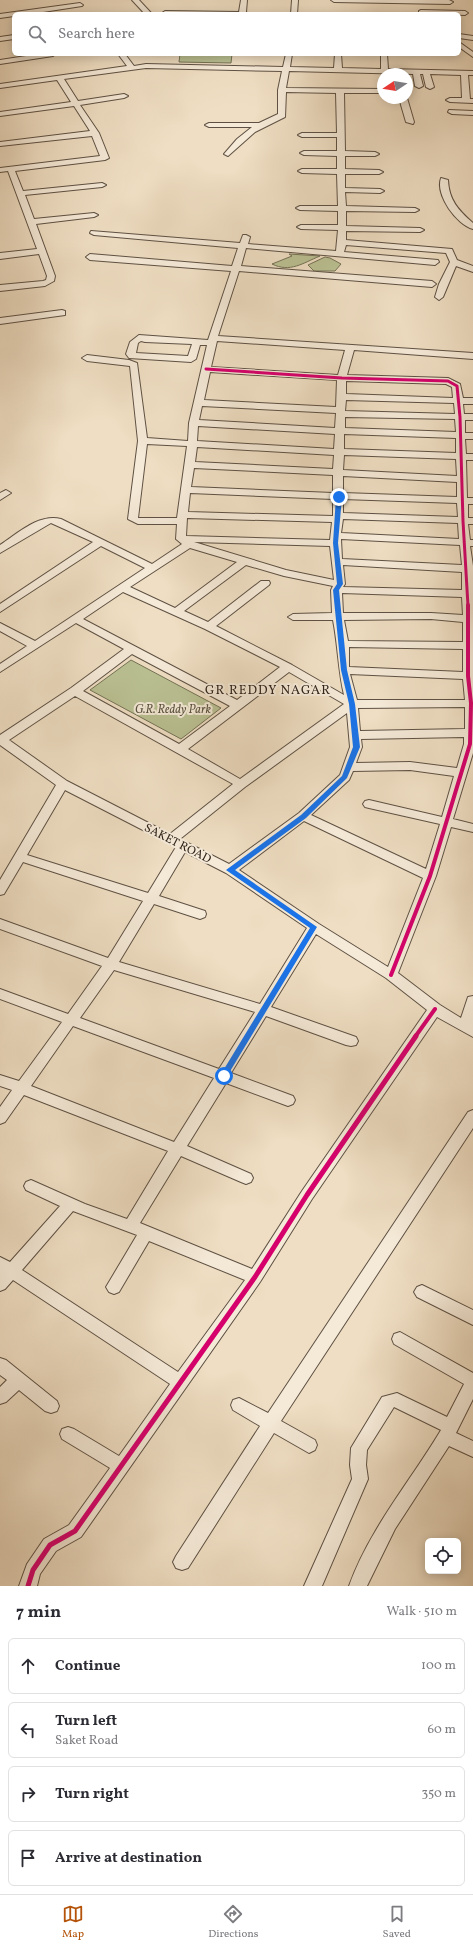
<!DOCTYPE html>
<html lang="en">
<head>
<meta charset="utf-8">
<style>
  :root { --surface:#fff; --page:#f2f2f3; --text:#2b2b33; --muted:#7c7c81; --line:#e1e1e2; --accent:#b45309 }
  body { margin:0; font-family:Vollkorn,serif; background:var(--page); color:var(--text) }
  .controls { position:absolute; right:12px; bottom:12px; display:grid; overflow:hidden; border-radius:6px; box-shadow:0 2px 10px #0003 }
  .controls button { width:36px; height:36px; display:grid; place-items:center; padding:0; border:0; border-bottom:1px solid var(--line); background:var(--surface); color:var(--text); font:20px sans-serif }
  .compass { position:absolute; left:377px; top:68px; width:36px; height:36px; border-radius:50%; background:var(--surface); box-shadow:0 2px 10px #0003; rotate:258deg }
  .stop { position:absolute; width:12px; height:12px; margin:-9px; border:3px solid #1a73e8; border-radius:50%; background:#fff }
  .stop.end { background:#1a73e8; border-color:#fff; box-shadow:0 1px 4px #0008 }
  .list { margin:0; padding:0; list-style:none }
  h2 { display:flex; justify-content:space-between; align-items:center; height:52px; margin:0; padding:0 16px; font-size:17px }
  h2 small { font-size:13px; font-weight:400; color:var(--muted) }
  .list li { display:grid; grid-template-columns:26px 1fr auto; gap:12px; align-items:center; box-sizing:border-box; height:56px; margin:0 8px 8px; padding:0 8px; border:1px solid var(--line); border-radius:6px }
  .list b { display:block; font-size:15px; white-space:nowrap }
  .list p { margin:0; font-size:13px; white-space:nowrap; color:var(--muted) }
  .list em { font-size:13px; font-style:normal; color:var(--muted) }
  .icon { flex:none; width:22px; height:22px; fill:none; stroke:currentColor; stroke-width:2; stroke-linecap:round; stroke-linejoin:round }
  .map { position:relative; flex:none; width:473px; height:1586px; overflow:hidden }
  .search { position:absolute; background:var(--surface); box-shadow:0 2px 10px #0003; left:12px; right:12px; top:12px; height:44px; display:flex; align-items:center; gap:10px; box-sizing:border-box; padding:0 14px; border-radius:6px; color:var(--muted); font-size:15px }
  .sheet { height:308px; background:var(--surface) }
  nav { display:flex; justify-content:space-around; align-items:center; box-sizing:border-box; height:56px; border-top:1px solid var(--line); background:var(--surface); font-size:11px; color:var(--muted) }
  nav a { display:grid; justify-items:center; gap:2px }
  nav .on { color:var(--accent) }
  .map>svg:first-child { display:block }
  .green { fill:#bac193; stroke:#747256 }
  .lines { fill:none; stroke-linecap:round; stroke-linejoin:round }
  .minor-casing { stroke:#5e5144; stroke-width:2 }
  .minor { fill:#f5ead8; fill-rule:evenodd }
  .cycleway-far2-casing { stroke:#f5ead8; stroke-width:5 }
  .cycleway-far1-casing { stroke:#f5ead8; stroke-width:6 }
  .cycleway-casing { stroke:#f5ead8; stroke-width:8 }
  .cycleway-far2 { stroke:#d6006c; stroke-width:3 }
  .cycleway-far1 { stroke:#d6006c; stroke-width:4 }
  .cycleway { stroke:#d6006c; stroke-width:5 }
  .route { fill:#1a73e8 }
  .labels { text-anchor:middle; stroke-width:4; stroke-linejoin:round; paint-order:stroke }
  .park-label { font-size:12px; font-style:italic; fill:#58523e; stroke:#f5ead8 }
  .street-label { font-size:12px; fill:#2e221a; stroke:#f5ead8 }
  .neighbourhood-label { font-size:13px; letter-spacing:1px; fill:#2e221a; stroke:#f5ead8 }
</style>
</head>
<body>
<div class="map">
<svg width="473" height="1586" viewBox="0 0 473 1586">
  <rect width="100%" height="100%" fill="#efdec3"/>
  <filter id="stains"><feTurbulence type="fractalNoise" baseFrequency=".005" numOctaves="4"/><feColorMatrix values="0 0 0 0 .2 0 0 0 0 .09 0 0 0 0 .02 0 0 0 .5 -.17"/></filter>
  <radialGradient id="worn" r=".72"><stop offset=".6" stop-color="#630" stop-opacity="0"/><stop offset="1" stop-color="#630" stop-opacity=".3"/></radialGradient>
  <!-- green -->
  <g class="green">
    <path d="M180 54H232L231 63 179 62Z"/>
    <path d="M289 254 320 256C303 263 290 273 272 264L292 256Z"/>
    <path d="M325 257 330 258 341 264 335 271H314L308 265Z"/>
    <path d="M131 660 221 708 181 739 90 690Z"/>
  </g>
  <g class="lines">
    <defs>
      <g id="minor">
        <path d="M132 0H139L152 14H145Z"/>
        <path d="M241 0H247L246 12 249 14 162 13 165 11 239 12Z"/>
        <path d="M292 0H298L297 14H291Z"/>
        <path d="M331 0H449L453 2 450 4 334 2Z"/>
        <path d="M80 3 83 5 82 6 30 14H14V16L0 18V14Z"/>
        <path d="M421 10 465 11 468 13 465 15 419 13V11Z"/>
        <path d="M459 34 473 36V40L459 38Z"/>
        <path d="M14 35V39L0 41V37Z"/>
        <path d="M459 42 473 52V57L459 47Z"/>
        <path d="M39 54H56L53 56 0 64V60Z"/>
        <path d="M118 54H125L134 66 146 64 283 67 286 54H292L290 67 334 68 335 54H341L342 68 381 69V54H387L388 69 473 71V75H468L470 99H473V103L450 102 446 100 450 98H462L461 75 430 74 434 87 430 89 426 87 423 74H420L423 86 419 88 415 86 413 74 289 71 286 88 383 89V93H344L345 151 375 152 379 154 375 156H345V169L379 170 383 172 379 174H345V188L380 189 384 191 380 193 345 192 346 206 415 208 419 210 415 212 346 211V226L420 228 424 230 420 232 346 231V240L452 249 457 260 473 266V272L456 266 443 297 439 300 435 297 439 284 450 262 446 253 346 245 344 252 438 260 439 262 435 265 246 248 241 266 432 281 436 284 432 287 239 271 218 336 473 353V359L354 350 347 375 448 378 460 384 463 398H473V404H463L464 414H473V420H465V433H473V439H465L466 454H473V460H466L467 498H473V504H468V518H473V524H468L470 540H473V546H470L473 566V753L453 819 473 824V832L451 827 436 876 398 973 440 1005 461 1018 468 997 473 996V1037L437 1017 312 1199 260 1282 81 1537 56 1551 40 1574 37 1586H19L27 1564 44 1539 69 1525 110 1468 62 1439 60 1434 62 1429 68 1427 74 1429 119 1456 170 1384 13 1280 5 1289 0 1291V1257L10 1262 60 1206 26 1190 24 1186 26 1182 31 1180 85 1204 127 1219 168 1151 24 1095 5 1122 0 1124V1107L12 1090 0 1086V1075L19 1081 62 1022 0 999V989L68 1014 102 966 0 929V919L108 958 143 901 23 862 4 894 0 895V880L56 785 0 745V735L71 688 124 649 76 623 0 672V664L27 646 0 631V623L35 641 145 568 101 546 0 612V604L93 542 51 523 0 553V545C17 534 39 513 61 519L152 564 182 544 176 539 177 524H138L128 519 138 441 130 366 87 361 82 358 87 355 129 360 137 363 147 438 188 441 189 423 207 345H200L196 359 191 362 129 358 126 354 130 342 139 335 208 340 231 271 90 260 86 257 90 254 232 266 238 248 94 235 90 233 91 231 240 243 243 235H246L250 237 248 244 336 251 338 230 301 229 297 227 301 225H338V211L300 210 296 208 300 206H338L337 174 302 173 298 171 302 169H337V156L304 155 300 153 304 151H337V137H302L298 135 302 133H337L336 93 286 92 285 117 255 132 228 156 224 154 237 139 252 127H209L205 125 209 123H259L278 114V90L282 71 146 68 64 79 78 101 124 94 128 96 124 98 80 105 99 133 109 158 105 160 15 171 23 191 102 183 106 185 102 187 25 195 34 219 94 213 98 215 94 217 36 224 55 276 54 281 45 286 0 291V285L43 281 46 280 47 276 39 254 0 259V253L37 249 8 171 0 172V168L100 156 92 136 0 146V142L90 131 74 106 0 116V112L71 102 57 80 0 88V84L127 66ZM141 341 145 342 192 344 188 356 136 353 138 343ZM217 341 345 350 338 375 211 367ZM210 372 337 380 336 407 204 400ZM346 381 446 384 452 387 453 398 346 394ZM346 400 454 403 455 414 345 411ZM202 406 336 413 335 428 199 420ZM345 417 455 419 456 432 345 428ZM198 426 335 434 334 449 197 441ZM344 434 456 438V453L344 449ZM147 444 187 446 177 518H138ZM197 447 334 455 333 469 195 462ZM344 455 456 459 457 476 343 470ZM194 468 333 475V493L191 487ZM343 476 457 482V497L343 493ZM190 493 333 499V516L188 512ZM343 499 457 503 458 517 343 513ZM187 518 332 522 330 540 186 536ZM343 519 458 523 459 539 341 533ZM341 539 460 545 462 565 342 559ZM194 542 330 546 334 580 286 570ZM190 548 237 562 175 608 130 587ZM246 565 284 576 333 586 331 590 332 613 293 614 288 617 293 620H333C338 645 338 670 344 695L292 665 216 626 269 585 270 583 269 581H261L208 622 184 611ZM343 565 462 572V590L343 587 345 584ZM123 592 205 629 280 667 237 700 83 619ZM342 593 462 597 463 615 431 613H343ZM431 619 463 622V642L348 641 344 620ZM349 647 463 649V672L349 667ZM132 654 230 706 179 744 83 691ZM289 672 344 704 240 779 188 749ZM350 674 463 679 465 700H357ZM75 696 233 784 170 834 67 781 9 740ZM465 707V729L360 731 358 708ZM347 713 350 747 340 775 299 813 229 864 180 839 245 787ZM464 737V744L457 768 410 762 356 763 362 747 361 739ZM410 770 454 776 442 817 369 800 365 801 363 804 365 807 369 808 440 824 426 869 311 815 349 780 353 771ZM65 790 176 847 148 893 27 855ZM304 821 423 878 388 967 319 924 239 870ZM185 852 226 873 307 928 260 1004 119 962 154 904 200 919 205 917 206 914 205 911 159 896ZM316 934 386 978 427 1010 302 1191 252 1269 140 1223 181 1156 241 1182 246 1184 251 1182 253 1178 251 1174 187 1146 226 1083 288 1106 293 1104 295 1100 293 1096 231 1073 266 1016 346 1045 351 1046 356 1045 358 1041 356 1037 271 1007ZM114 970 255 1012 219 1069 80 1018ZM73 1026 214 1078 174 1142 31 1086ZM73 1211 137 1235 109 1282 106 1287 109 1292 114 1294 119 1292 149 1241 245 1280 178 1372 22 1270Z"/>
        <path d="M399 98H407L414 122 413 124 406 122Z"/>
        <path d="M449 110 473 111V115L452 114 448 112Z"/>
        <path d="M441 178 448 180C449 200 458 210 473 223V229C457 225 435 195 441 178Z"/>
        <path d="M62 310 65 311V315L0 324V318Z"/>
        <path d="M6 490 11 493 0 500V493Z"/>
        <path d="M473 1110V1128L281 1421 315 1440 317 1445 315 1450 309 1453 274 1433 188 1568 182 1570 176 1568 173 1562 176 1556 260 1426 233 1410 231 1405 233 1400 239 1398 268 1413 468 1112Z"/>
        <path d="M422 1285 473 1310V1325L417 1297 414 1292 417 1287Z"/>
        <path d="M400 1332 473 1373V1399L456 1433 473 1441V1457L449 1446 395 1529 367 1586H349C370 1528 410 1482 441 1430L394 1407 367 1450 366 1465 368 1479 322 1586H304L352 1479 350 1465 351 1448 382 1397 397 1393 447 1417 464 1384 394 1344 392 1339 394 1334Z"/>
        <path d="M0 1358 6 1360 57 1401 59 1406 57 1411 51 1413 45 1411 19 1390 6 1402 0 1404V1387L7 1380 0 1375Z"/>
      </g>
    </defs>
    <!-- minor casing -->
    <use href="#minor" class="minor-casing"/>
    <!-- minor -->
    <use href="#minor" class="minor"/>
    <defs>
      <path id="cycleway-far2" d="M206 369 342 378 448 381 457 386 460 417 463 521 468 606"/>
      <g id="cycleway-far1">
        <path d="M391 975 430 876 470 744 471 703 468 676V605"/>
        <path d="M415 1037 435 1009"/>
      </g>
      <path id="cycleway" d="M28 1586 33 1570 50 1545 75 1531 255 1277 307 1195 416 1036"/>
    </defs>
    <!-- cycleway-far2 casing -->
    <use href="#cycleway-far2" class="cycleway-far2-casing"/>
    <!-- cycleway-far1 casing -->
    <use href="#cycleway-far1" class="cycleway-far1-casing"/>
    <!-- cycleway casing -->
    <use href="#cycleway" class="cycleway-casing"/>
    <!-- cycleway-far2 -->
    <use href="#cycleway-far2" class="cycleway-far2"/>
    <!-- cycleway-far1 -->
    <use href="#cycleway-far1" class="cycleway-far1"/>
    <!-- cycleway -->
    <use href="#cycleway" class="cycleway"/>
  </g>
  <!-- route -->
  <path class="route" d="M339 495 342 497 338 543 343 584 339 590 347 670 355 704 360 747 347 778 306 818 235 870 317 927 226 1078 224 1079 220 1076 221 1074 310 928 226 870 301 815 342 776 353 747 349 704 341 670 333 590 337 584 333 543 336 497Z"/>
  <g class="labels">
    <!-- park labels -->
    <g class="park-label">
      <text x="173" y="713">G.R. Reddy Park</text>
    </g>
    <!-- street labels -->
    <g class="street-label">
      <text transform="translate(178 843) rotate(27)" y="4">SAKET ROAD</text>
    </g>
    <!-- neighbourhood labels -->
    <g class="neighbourhood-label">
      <text x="268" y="694">GR REDDY NAGAR</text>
    </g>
  </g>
  <rect width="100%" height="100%" filter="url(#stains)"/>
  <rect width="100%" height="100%" fill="url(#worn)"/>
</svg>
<div class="controls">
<button><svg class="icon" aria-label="locate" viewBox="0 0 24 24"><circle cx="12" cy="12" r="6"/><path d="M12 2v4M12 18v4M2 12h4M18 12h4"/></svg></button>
</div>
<svg class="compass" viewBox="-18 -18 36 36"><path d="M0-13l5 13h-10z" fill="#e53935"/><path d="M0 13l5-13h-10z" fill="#7c7c81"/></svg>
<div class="stop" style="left:224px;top:1076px"></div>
<div class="stop end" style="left:339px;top:497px"></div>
<div class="search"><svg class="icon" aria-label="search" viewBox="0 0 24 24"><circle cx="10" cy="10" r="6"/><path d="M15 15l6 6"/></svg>Search here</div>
</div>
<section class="sheet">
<h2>7 min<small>Walk · 510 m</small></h2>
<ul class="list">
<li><svg class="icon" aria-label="ahead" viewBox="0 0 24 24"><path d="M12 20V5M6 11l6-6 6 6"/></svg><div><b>Continue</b></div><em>100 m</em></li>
<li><svg class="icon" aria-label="left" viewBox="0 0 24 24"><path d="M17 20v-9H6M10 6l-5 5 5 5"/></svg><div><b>Turn left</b><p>Saket Road</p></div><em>60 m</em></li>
<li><svg class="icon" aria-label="right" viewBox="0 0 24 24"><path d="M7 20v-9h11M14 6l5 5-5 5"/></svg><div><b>Turn right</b></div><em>350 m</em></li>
<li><svg class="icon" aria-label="arrive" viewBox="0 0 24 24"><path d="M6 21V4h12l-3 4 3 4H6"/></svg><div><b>Arrive at destination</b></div></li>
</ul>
</section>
<nav>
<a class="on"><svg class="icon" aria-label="map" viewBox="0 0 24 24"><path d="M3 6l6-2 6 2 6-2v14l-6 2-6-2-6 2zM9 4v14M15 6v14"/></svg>Map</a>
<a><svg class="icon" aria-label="directions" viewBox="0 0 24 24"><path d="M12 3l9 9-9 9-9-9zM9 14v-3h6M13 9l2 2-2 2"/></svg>Directions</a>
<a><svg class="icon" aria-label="saved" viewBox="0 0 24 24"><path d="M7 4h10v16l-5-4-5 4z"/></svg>Saved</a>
</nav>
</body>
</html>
